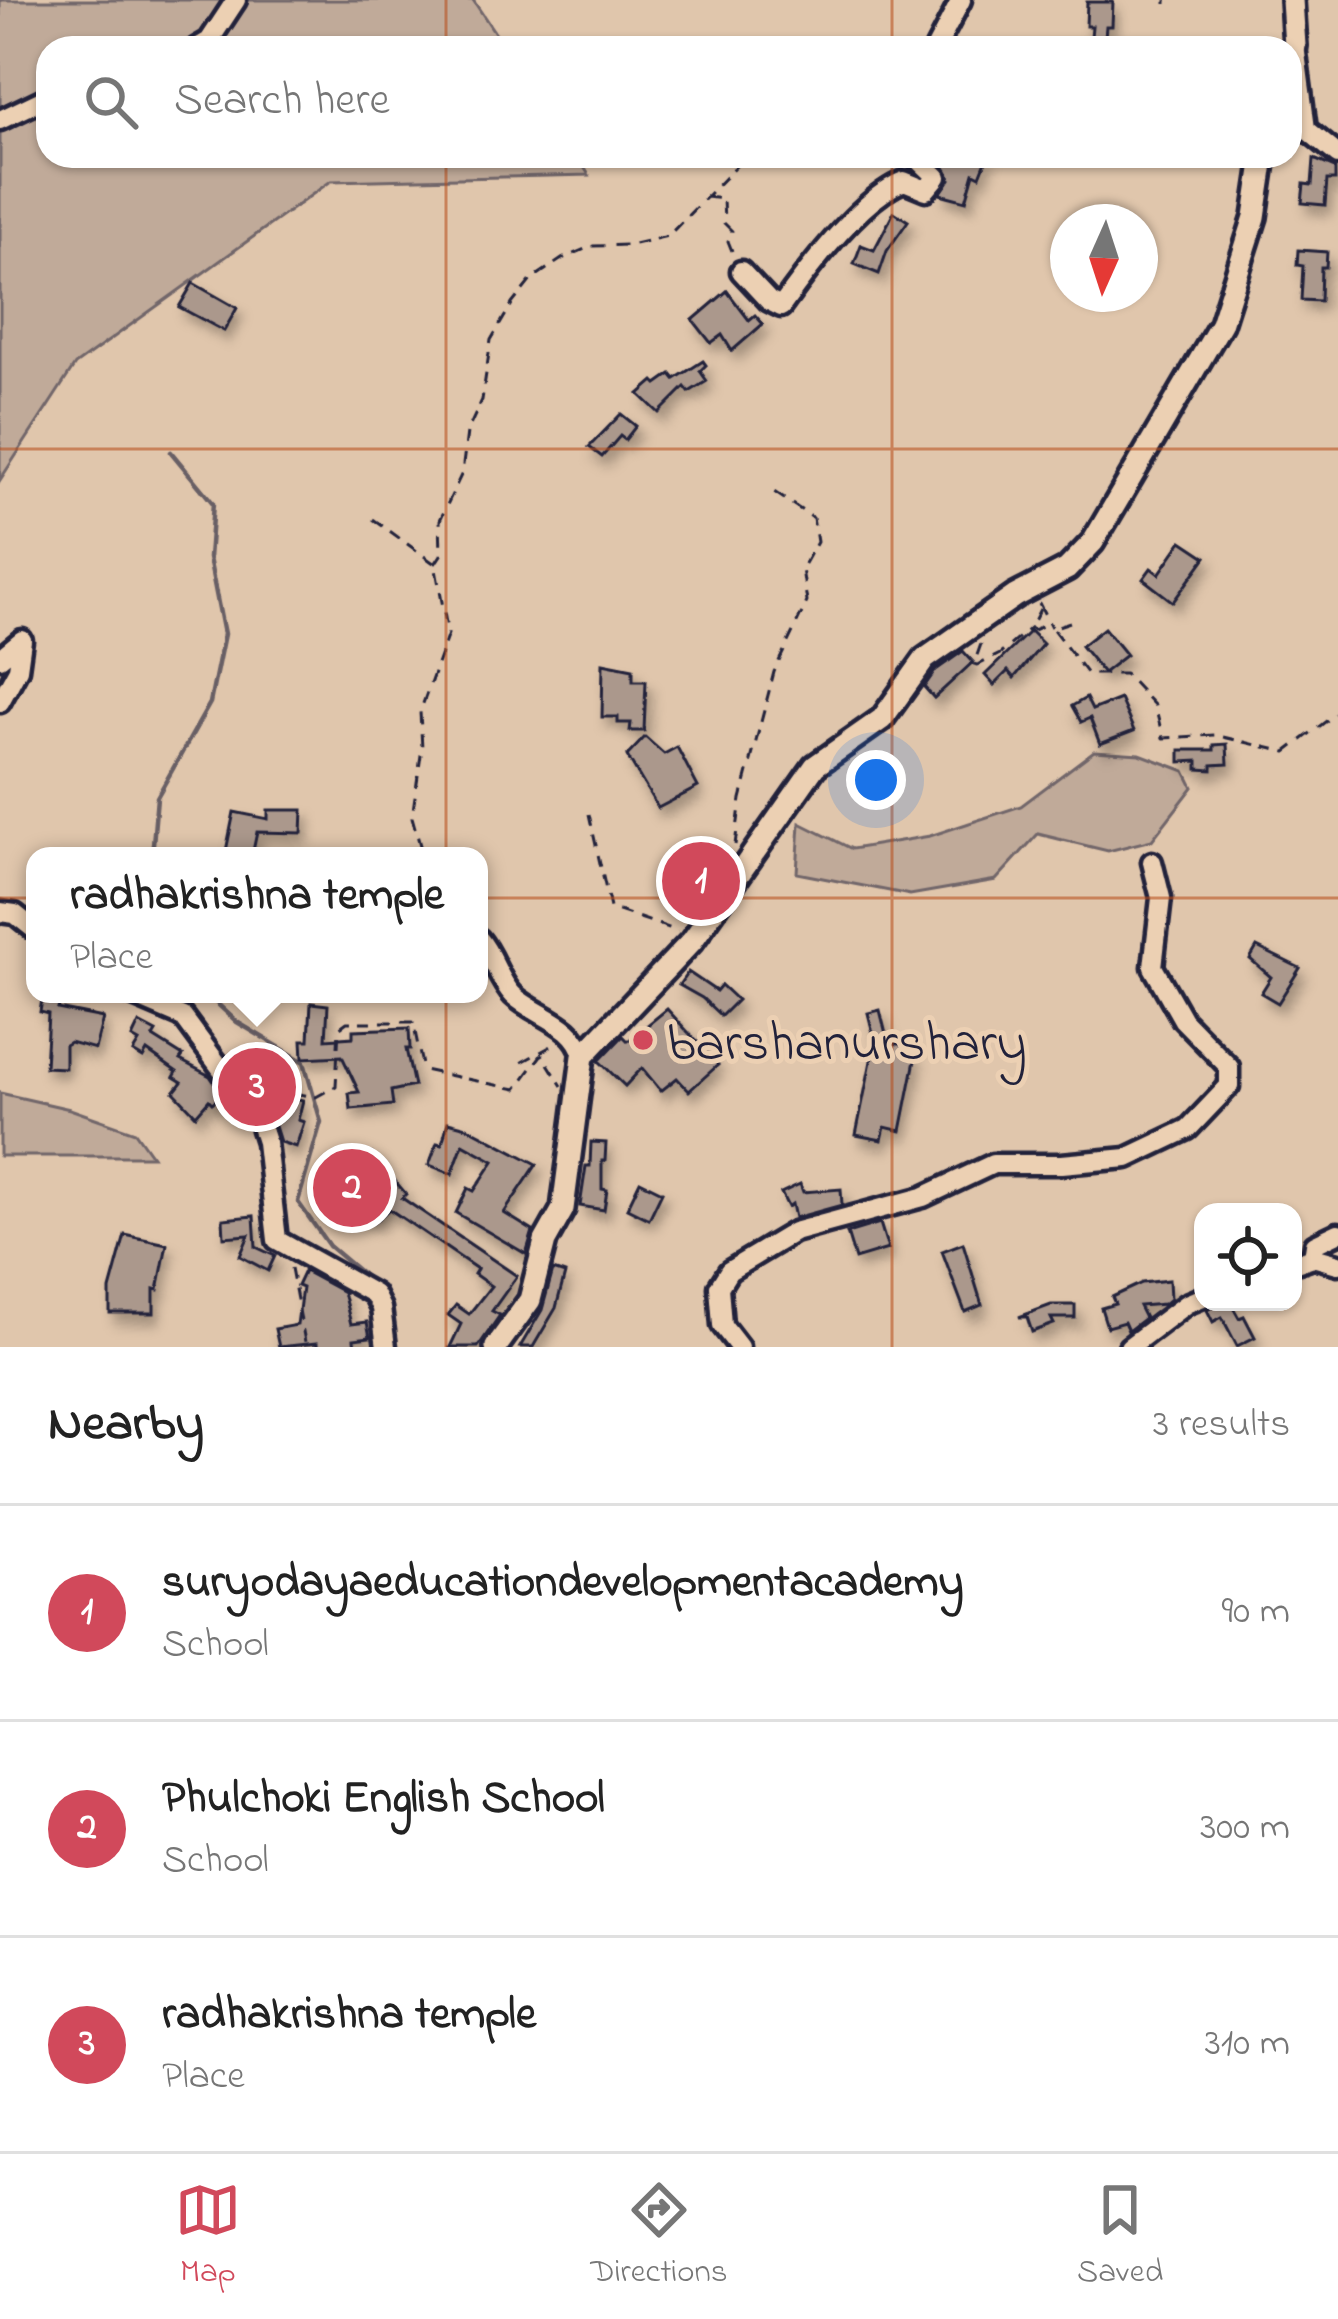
<!DOCTYPE html>
<html lang="en">
<head>
<meta charset="utf-8">
<style>
  :root { --surface:#fff; --page:#f2f2f2; --text:#222; --muted:#767676; --line:#e0e0e0; --accent:#d1495b }
  body { margin:0; font-family:"Indie Flower",sans-serif; background:var(--page); color:var(--text) }
  .controls { position:absolute; right:36px; bottom:36px; display:grid; overflow:hidden; border-radius:24px; box-shadow:0 3px 9px #0004 }
  .controls button { width:108px; height:108px; display:grid; place-items:center; padding:0; border:0; border-bottom:3px solid var(--line); background:var(--surface); color:var(--text); font:60px sans-serif }
  .compass { position:absolute; left:1050px; top:204px; width:108px; height:108px; border-radius:50%; background:var(--surface); box-shadow:0 3px 9px #0004; rotate:183deg }
  .you { position:absolute; left:876px; top:780px; width:42px; height:42px; margin:-30px; border:9px solid #fff; border-radius:50%; background:#1a73e8; box-shadow:0 0 0 18px #1a73e833 }
  .badge { display:grid; place-items:center; width:78px; height:78px; border-radius:50%; background:var(--accent); color:#fff; font-size:39px; font-weight:700 }
  .pin { position:absolute; translate:-50% -50%; border:6px solid #fff; box-shadow:0 3px 12px #0006 }
  .popup { position:absolute; left:26px; top:847px; width:462px; height:156px; box-sizing:border-box; display:grid; place-content:center; border-radius:24px; background:var(--surface); filter:drop-shadow(0 3px 9px #0005); font-size:39px; white-space:nowrap; color:var(--muted) }
  .popup b { font-size:45px; color:var(--text) }
  .popup::after { content:''; position:absolute; left:50%; top:100%; margin-left:-24px; border:24px solid transparent; border-top-color:var(--surface) }
  .list { margin:0; padding:0; list-style:none }
  h2 { display:flex; justify-content:space-between; align-items:center; height:156px; margin:0; padding:0 48px; font-size:51px }
  h2 small { font-size:39px; font-weight:400; color:var(--muted) }
  .list li { display:grid; grid-template-columns:78px 1fr auto; gap:36px; align-items:center; box-sizing:border-box; height:216px; padding:0 48px; border-top:3px solid var(--line) }
  .list b { display:block; font-size:45px; white-space:nowrap }
  .list p { margin:0; font-size:39px; white-space:nowrap; color:var(--muted) }
  .list em { font-size:39px; font-style:normal; color:var(--muted) }
  .icon { flex:none; width:66px; height:66px; fill:none; stroke:currentColor; stroke-width:2; stroke-linecap:round; stroke-linejoin:round }
  .map { position:relative; flex:none; width:1338px; height:1347px; overflow:hidden }
  .search { position:absolute; background:var(--surface); box-shadow:0 3px 9px #0004; left:36px; right:36px; top:36px; height:132px; display:flex; align-items:center; gap:30px; box-sizing:border-box; padding:0 42px; border-radius:36px; color:var(--muted); font-size:45px }
  .sheet { height:804px; background:var(--surface) }
  nav { display:flex; justify-content:space-around; align-items:center; box-sizing:border-box; height:168px; border-top:3px solid var(--line); background:var(--surface); font-size:33px; color:var(--muted) }
  nav a { display:grid; justify-items:center; gap:6px }
  nav .on { color:var(--accent) }
  .map>svg:first-child { display:block }
  .green { fill:#c0aa99; stroke:#71666a; stroke-width:3 }
  .lines { fill:none; stroke-linecap:round; stroke-linejoin:round }
  .stream { stroke:#685f65; stroke-width:4.5 }
  .building { fill:#ab988c; stroke:#22223b; stroke-width:3; filter:url(#shadow) }
  .minor-casing { stroke:#22223b; stroke-width:27 }
  .tertiary-casing { stroke:#22223b; stroke-width:30 }
  .path { stroke:#22223b; stroke-width:3; stroke-dasharray:12 9; stroke-linecap:butt }
  .minor { stroke:#ecd0b3; stroke-width:18 }
  .tertiary { stroke:#ecd0b3; stroke-width:21 }
  .grid { fill:none; stroke:#b64b18; stroke-width:3; stroke-opacity:0.55 }
  .poi-dot { fill:#d1495b; stroke:#ecd0b3; stroke-width:4.5 }
  .labels { text-anchor:middle; stroke-width:10; stroke-linejoin:round; paint-order:stroke }
  .poi-label { font-size:54px; fill:#22223b; stroke:#ecd0b3; text-anchor:start }
</style>
</head>
<body>
<div class="map">
<svg width="1338" height="1347" viewBox="0 0 1338 1347">
  <defs>
    <filter id="shadow"><feDropShadow dx="5" dy="9" stdDeviation="6" flood-color="#0004"/></filter>
  </defs>
  <rect width="100%" height="100%" fill="#e0c6ac"/>
  <filter id="ink" filterUnits="userSpaceOnUse"><feTurbulence type="fractalNoise" baseFrequency=".00833" numOctaves="2"/><feDisplacementMap in="SourceGraphic" scale="24" xChannelSelector="R" yChannelSelector="G"/><feConvolveMatrix kernelMatrix="1 2 1 2 8 2 1 2 1" color-interpolation-filters="sRGB"/></filter>
  <g filter="url(#ink)">
    <!-- green -->
    <g class="green">
      <path d="M0 0H473L505 48H48V156H577L589 175 331 181 75 365 0 480Z"/>
      <path d="M1094 751 1140 754 1185 771 1193 787 1152 840 1108 851 1038 834 996 880 910 895 797 873 800 823 852 849 930 836 1021 806Z"/>
      <path d="M0 1093 70 1109 135 1132 152 1156H0Z"/>
    </g>
    <g class="lines">
      <!-- stream -->
      <g class="stream">
        <path d="M152 856 157 797 210 703 224 634 209 558 213 503 171 452"/>
        <path d="M199 994 210 997 237 1022 304 1062 321 1122 298 1202 329 1246 374 1284"/>
      </g>
    </g>
    <!-- building -->
    <g class="building">
      <path d="M1087 2H1113L1112 26H1106L1104 48H1090L1092 26H1086Z"/>
      <path d="M946 156H988L980 176 974 173 966 201 940 194 950 179 944 165Z"/>
      <path d="M1314 159 1335 168V180H1327L1325 205 1302 203 1304 184 1312 185Z"/>
      <path d="M894 212 908 221 887 251 879 274 854 264 861 245 874 250Z"/>
      <path d="M1298 250 1327 252 1326 267H1321L1320 301 1301 300 1303 266 1297 265Z"/>
      <path d="M193 283 237 308 224 331 179 307Z"/>
      <path d="M727 291 749 320 755 315 763 324 732 351 722 335 711 343 693 320Z"/>
      <path d="M703 361 706 365 700 371 707 381 689 392 685 387 659 413 639 394 654 381 657 384 671 374 675 379Z"/>
      <path d="M621 414 636 426 625 440 620 436 602 457 589 447Z"/>
      <path d="M1182 541 1206 557 1173 602 1143 579 1151 568 1159 574Z"/>
      <path d="M1104 628 1126 655 1103 673 1081 646Z"/>
      <path d="M1030 631 1043 644 1014 678 1008 671 994 685 985 675Z"/>
      <path d="M963 651 973 662 934 698 924 687 936 670Z"/>
      <path d="M603 663 633 669V681H646L644 731H630L631 723H618V717H602Z"/>
      <path d="M1086 698 1092 710 1120 699 1134 731 1100 744 1090 718 1081 722 1072 706Z"/>
      <path d="M645 737 664 754 677 747 698 787 658 808 627 756Z"/>
      <path d="M1227 744 1228 764 1212 765V770L1198 769V761L1180 762V750H1214V745Z"/>
      <path d="M268 810H303L302 833 257 832 252 856H225L234 812 268 819Z"/>
      <path d="M1257 947 1300 968 1278 1003 1261 993 1271 977 1250 959Z"/>
      <path d="M688 972 716 991 721 985 737 1000 721 1016 702 998 679 985Z"/>
      <path d="M42 999 60 1003 58 1009 103 1018 95 1049 70 1042 65 1045V1068L45 1067 48 1014 40 1012Z"/>
      <path d="M311 1003 328 1005 326 1039 353 1037V1030L409 1028 410 1049H406L414 1086 391 1091 393 1105 351 1109 349 1093 359 1092 342 1056 303 1058 302 1040H309Z"/>
      <path d="M667 1009 718 1065 689 1091 677 1078 661 1091 642 1068 625 1086 599 1061 623 1036 628 1041Z"/>
      <path d="M880 1010 888 1042 909 1046 908 1053 916 1055 901 1131 885 1127 882 1140 856 1135 875 1041 868 1013Z"/>
      <path d="M139 1023 156 1032 153 1037 183 1056 180 1060 210 1076 223 1095 212 1103 209 1100 196 1115 174 1092 182 1082 174 1077 177 1072 147 1051 143 1058 133 1052 139 1042 132 1038Z"/>
      <path d="M246 1072 276 1086 273 1093 303 1100 298 1120 304 1122 296 1147 280 1142 273 1120 277 1106 259 1097 244 1076Z"/>
      <path d="M448 1122 467 1127 537 1164 504 1213 533 1231 526 1254 456 1213 468 1188 474 1191 494 1161 463 1144 452 1174 429 1165 437 1143 442 1144Z"/>
      <path d="M591 1142 606 1143 605 1161H602V1189L607 1190 604 1210 580 1206 586 1166H590Z"/>
      <path d="M372 1154 406 1194 402 1198 517 1276 492 1311 500 1315 478 1347H450L461 1324 448 1315 456 1305 469 1314 491 1286 474 1274 477 1269 389 1209 373 1223 345 1191 337 1212 326 1208 335 1185Z"/>
      <path d="M640 1181 662 1192 649 1219 627 1208Z"/>
      <path d="M800 1184 803 1192 841 1189 842 1205 795 1218 792 1204 788 1207 781 1193Z"/>
      <path d="M254 1216 256 1247 275 1256 268 1271 240 1256 249 1235 224 1237 223 1219Z"/>
      <path d="M880 1223 888 1249 855 1259 847 1233Z"/>
      <path d="M125 1235 167 1244 158 1290 154 1289V1313H110V1290Z"/>
      <path d="M963 1243 982 1305 965 1312 942 1251Z"/>
      <path d="M553 1270 565 1274 556 1308 533 1347H520L542 1310Z"/>
      <path d="M304 1271 343 1292 351 1324 367 1322 370 1337 354 1339 355 1347H317V1343L279 1347 275 1329 297 1325 302 1288 297 1286Z"/>
      <path d="M1169 1280 1170 1299 1164 1304 1139 1306 1145 1318 1128 1331 1124 1322 1107 1327 1101 1308 1115 1304 1112 1297 1142 1283Z"/>
      <path d="M1222 1302H1230L1239 1318 1244 1316 1255 1337 1237 1346 1222 1317 1213 1322 1207 1310Z"/>
      <path d="M1051 1305H1075V1318H1051L1054 1324 1032 1332 1027 1317H1019Z"/>
    </g>
    <g class="lines">
      <defs>
        <g id="minor">
          <path d="M1295 46 1306 129 1338 155"/>
          <path d="M197 48 209 41 236 0"/>
          <path d="M936 48 961 0"/>
          <path d="M0 120 48 97"/>
          <path d="M741 271 769 301 781 307C808 269 862 197 904 181L926 190 937 177 915 156"/>
          <path d="M0 658 22 640 18 669 0 702"/>
          <path d="M0 912 15 914 35 930"/>
          <path d="M479 939C493 955 499 981 513 995 535 1016 576 1023 583 1056"/>
          <path d="M129 994 183 1017 259 1120 266 1142 277 1240 374 1294 381 1308 386 1347"/>
          <path d="M1313 1257 1315 1244 1338 1233"/>
          <path d="M1293 1264 1313 1257 1338 1264"/>
          <path d="M739 1347 722 1325 719 1287 729 1271 794 1232 923 1197 993 1164H1062L1127 1158 1188 1129 1229 1086V1067L1183 1020 1153 967 1161 898 1152 862"/>
          <path d="M1129 1347 1186 1304 1203 1297"/>
        </g>
        <g id="tertiary">
          <path d="M1290 62 1295 46 1292 0"/>
          <path d="M496 1347 530 1300 545 1241 563 1209 583 1056 692 941 815 766 882 719 925 659 1015 596 1067 569 1093 542 1221 324 1255 217 1264 156"/>
        </g>
      </defs>
      <!-- minor casing -->
      <use href="#minor" class="minor-casing"/>
      <!-- tertiary casing -->
      <use href="#tertiary" class="tertiary-casing"/>
      <!-- path -->
      <g class="path">
        <path d="M1166 4V0"/>
        <path d="M705 197 723 199 724 223 732 231 728 241 734 256"/>
        <path d="M373 519 435 564 448 634 420 712 422 748 412 817 423 856"/>
        <path d="M435 564 441 555 440 520 462 473 467 432 482 400 491 340 512 304 532 279 562 259 592 246 630 245 668 236 738 164"/>
        <path d="M1039 603 1051 627"/>
        <path d="M1040 609 1031 627 1033 630 1047 624"/>
        <path d="M1070 622 1052 628 1087 674H1125L1155 706 1163 738 1215 735 1286 752 1338 712"/>
        <path d="M981 644 974 664 978 665 1000 654 1031 627"/>
        <path d="M589 814 610 908 678 931"/>
        <path d="M735 845 741 799 774 672 807 602 802 569 817 542 813 518 768 488"/>
        <path d="M273 1055 299 1094 316 1097 336 1086 339 1028 347 1022H413L423 1070 516 1089 542 1054 562 1086"/>
        <path d="M522 1062 557 1043"/>
        <path d="M291 1268 306 1347"/>
      </g>
      <!-- minor -->
      <use href="#minor" class="minor"/>
      <!-- tertiary -->
      <use href="#tertiary" class="tertiary"/>
    </g>
  </g>
  <!-- grid -->
  <path class="grid" d="M446 0V48M892 0V48M446 156V1347M892 156V1347M0 449H1338M0 898H1338"/>
  <!-- markers -->
  <circle class="poi-dot" cx="643" cy="1040" r="12"/>
  <g class="labels">
    <!-- poi labels -->
    <g class="poi-label">
      <text x="667" y="1059">barshanurshary</text>
    </g>
  </g>
</svg>
<div class="controls">
<button><svg class="icon" aria-label="locate" viewBox="0 0 24 24"><circle cx="12" cy="12" r="6"/><path d="M12 2v4M12 18v4M2 12h4M18 12h4"/></svg></button>
</div>
<svg class="compass" viewBox="-18 -18 36 36"><path d="M0-13l5 13h-10z" fill="#e53935"/><path d="M0 13l5-13h-10z" fill="#767676"/></svg>
<div class="you"></div>
<div class="pin badge" style="left:701px;top:881px">1</div>
<div class="pin badge" style="left:352px;top:1188px">2</div>
<div class="pin badge" style="left:257px;top:1087px">3</div>
<div class="popup"><b>radhakrishna temple</b>Place</div>
<div class="search"><svg class="icon" aria-label="search" viewBox="0 0 24 24"><circle cx="10" cy="10" r="6"/><path d="M15 15l6 6"/></svg>Search here</div>
</div>
<section class="sheet">
<h2>Nearby<small>3 results</small></h2>
<ul class="list">
<li><span class="badge">1</span><div><b>suryodayaeducationdevelopmentacademy</b><p>School</p></div><em>90 m</em></li>
<li><span class="badge">2</span><div><b>Phulchoki English School</b><p>School</p></div><em>300 m</em></li>
<li><span class="badge">3</span><div><b>radhakrishna temple</b><p>Place</p></div><em>310 m</em></li>
</ul>
</section>
<nav>
<a class="on"><svg class="icon" aria-label="map" viewBox="0 0 24 24"><path d="M3 6l6-2 6 2 6-2v14l-6 2-6-2-6 2zM9 4v14M15 6v14"/></svg>Map</a>
<a><svg class="icon" aria-label="directions" viewBox="0 0 24 24"><path d="M12 3l9 9-9 9-9-9zM9 14v-3h6M13 9l2 2-2 2"/></svg>Directions</a>
<a><svg class="icon" aria-label="saved" viewBox="0 0 24 24"><path d="M7 4h10v16l-5-4-5 4z"/></svg>Saved</a>
</nav>
</body>
</html>
